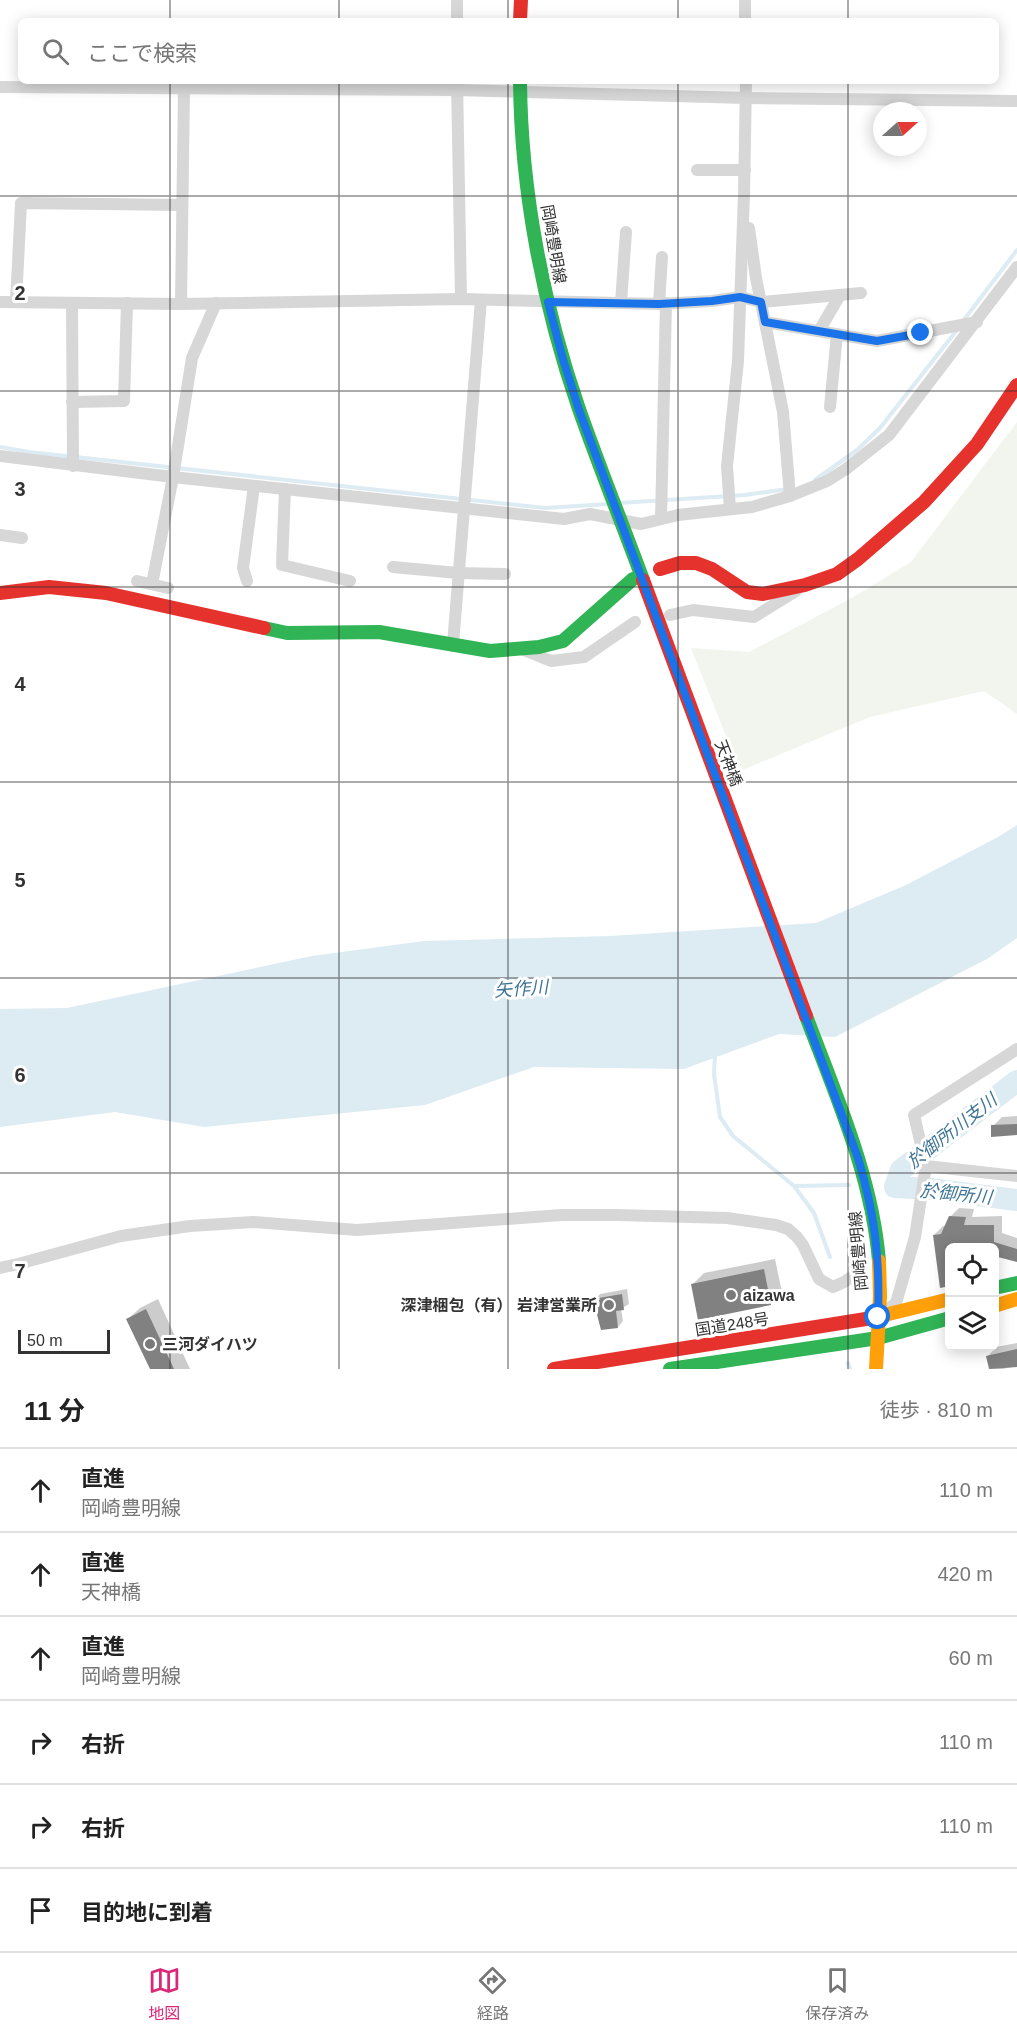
<!DOCTYPE html>
<html lang="ja">
<head>
<meta charset="utf-8">
<style>
  :root { --surface:#fff; --page:#f6f6f6; --text:#222; --muted:#767676; --line:#e0e0e0; --accent:#db2777 }
  body { margin:0; font-family:Arial,"Noto Sans JP",sans-serif; background:var(--page); color:var(--text) }
  .controls { position:absolute; right:18px; bottom:18px; display:grid; overflow:hidden; border-radius:9px; box-shadow:0 3px 15px #0003 }
  .controls button { width:54px; height:54px; display:grid; place-items:center; padding:0; border:0; border-bottom:2px solid var(--line); background:var(--surface); color:var(--text); font:30px sans-serif }
  .compass { position:absolute; left:873px; top:102px; width:54px; height:54px; border-radius:50%; background:var(--surface); box-shadow:0 3px 15px #0003; rotate:69deg }
  .scale { position:absolute; left:18px; bottom:15px; width:92px; box-sizing:border-box; padding-left:6px; border:3px solid #333; border-top:0; font-size:16px; line-height:21px; white-space:nowrap; color:#333; -webkit-text-stroke:4px #fff; paint-order:stroke }
  .stop { position:absolute; width:18px; height:18px; margin:-14px; border:4px solid #1a73e8; border-radius:50%; background:#fff }
  .stop.end { background:#1a73e8; border-color:#fff; box-shadow:0 2px 6px #0008 }
  .list { margin:0; padding:0; list-style:none }
  h2 { display:flex; justify-content:space-between; align-items:center; height:78px; margin:0; padding:0 24px; font-size:26px }
  h2 small { font-size:20px; font-weight:400; color:var(--muted) }
  .list li { display:grid; grid-template-columns:39px 1fr auto; gap:18px; align-items:center; box-sizing:border-box; height:84px; padding:0 24px; border-top:2px solid var(--line) }
  .list b { display:block; font-size:22px; white-space:nowrap }
  .list p { margin:0; font-size:20px; white-space:nowrap; color:var(--muted) }
  .list em { font-size:20px; font-style:normal; color:var(--muted) }
  .icon { flex:none; width:33px; height:33px; fill:none; stroke:currentColor; stroke-width:2; stroke-linecap:round; stroke-linejoin:round }
  .map { position:relative; flex:none; width:1017px; height:1369px; overflow:hidden }
  .search { position:absolute; background:var(--surface); box-shadow:0 3px 15px #0003; left:18px; right:18px; top:18px; height:66px; display:flex; align-items:center; gap:15px; box-sizing:border-box; padding:0 21px; border-radius:9px; color:var(--muted); font-size:22px }
  .sheet { height:582px; background:var(--surface) }
  nav { display:flex; justify-content:space-around; align-items:center; box-sizing:border-box; height:84px; border-top:2px solid var(--line); background:var(--surface); font-size:16px; color:var(--muted) }
  nav a { display:grid; justify-items:center; gap:3px }
  nav .on { color:var(--accent) }
  .map>svg:first-child { display:block }
  .green { fill:#f1f5ed }
  .water { fill:#ddebf3 }
  .shadow { fill:#0003 }
  .lines { fill:none; stroke-linecap:round; stroke-linejoin:round }
  .stream { stroke:#ddebf3; stroke-width:4 }
  .river { stroke:#ddebf3; stroke-width:22 }
  .building { fill:#818181 }
  .street { stroke:#d7d7d7; stroke-width:12 }
  .fast { stroke:#30b455; stroke-width:14 }
  .slow { stroke:#ff9f0a; stroke-width:14 }
  .jam { stroke:#e5322d; stroke-width:14 }
  .route { stroke:#1a73e8; stroke-width:8 }
  .grid { fill:none; stroke:#333; stroke-width:1.5; stroke-opacity:0.55 }
  .poi-dot { fill:#7a7a7a; stroke:#fff; stroke-width:2 }
  .labels { text-anchor:middle; stroke-width:6; stroke-linejoin:round; paint-order:stroke }
  .street-label { font-size:16px; fill:#333; stroke:#fff }
  .poi-label { font-size:16px; font-weight:bold; fill:#333; stroke:#fff; text-anchor:start }
  .water-label { font-size:18px; font-style:italic; fill:#3f7597; stroke:#fff }
  .grid-label { font-size:20px; text-anchor:middle; font-weight:bold; fill:#333; stroke:#fff; stroke-width:6; stroke-linejoin:round; paint-order:stroke }
</style>
</head>
<body>
<div class="map">
<svg width="1017" height="1369" viewBox="0 0 1017 1369">
  <rect width="100%" height="100%" fill="#fff"/>
  <!-- green -->
  <path class="green" d="M1017 422V714L984 691 870 717 740 771 691 648 749 652 850 599 911 562Z"/>
  <!-- water -->
  <path class="water" d="M1017 825V938L987 959 835 1037 779 1034 684 1069 534 1067 425 1105 204 1127 115 1112 0 1127V1009L67 1008 312 956 424 941 610 936 816 923 906 885 998 837Z"/>
  <!-- shadow -->
  <g class="shadow">
    <path d="M1017 1116V1134L993 1126 1002 1117Z"/>
    <path d="M959 1208 974 1209 972 1217 1002 1216V1233L1017 1238V1260L1000 1256 994 1262V1248L934 1235 943 1226H946L950 1217Z"/>
    <path d="M775 1259 782 1292 770 1304 693 1284 704 1273Z"/>
    <path d="M627 1289 629 1304 621 1309 623 1321 618 1327 595 1300 600 1294Z"/>
    <path d="M158 1299 190 1369H151L128 1319 140 1308Z"/>
    <path d="M1017 1343V1366L1003 1369H990L988 1356 996 1347Z"/>
  </g>
  <g class="lines">
    <!-- stream -->
    <g class="stream">
      <path d="M963 321 1017 250"/>
      <path d="M0 447 29 452 545 508 609 504"/>
      <path d="M815 480 857 450 880 428 957 330"/>
      <path d="M619 503 745 495 788 489"/>
      <path d="M715 1054 714 1074 720 1117 733 1136 794 1186 849 1185"/>
      <path d="M794 1186 814 1213 830 1257"/>
      <path d="M886 1186 895 1187"/>
      <path d="M848 1363 850 1369"/>
    </g>
    <!-- river -->
    <path class="river" d="M1017 1081 901 1170 895 1187 930 1189 1017 1200"/>
  </g>
  <!-- building -->
  <g class="building">
    <path d="M1017 1124V1135L991 1137V1125Z"/>
    <path d="M949 1216 966 1217 964 1225H994V1248H950V1286L940 1288 933 1235 941 1234Z"/>
    <path d="M994 1242 1017 1249V1262L994 1256Z"/>
    <path d="M764 1269 771 1305 698 1320 691 1284Z"/>
    <path d="M622 1294 624 1310 616 1311 618 1328 601 1330 593 1299Z"/>
    <path d="M146 1309 174 1369H150L126 1319Z"/>
    <path d="M1017 1349V1367L989 1369 986 1356Z"/>
  </g>
  <g class="lines">
    <!-- street -->
    <g class="street">
      <path d="M457 0V21"/>
      <path d="M745 0V21"/>
      <path d="M457 81 461 299"/>
      <path d="M0 87 457 90 746 98 1017 101"/>
      <path d="M697 170H745"/>
      <path d="M749 228 756 278 783 412 790 496"/>
      <path d="M0 302 181 304 461 299 659 304 712 301 740 297 761 302 861 293"/>
      <path d="M16 302 21 203 182 205"/>
      <path d="M72 303 73 466"/>
      <path d="M621 303 626 232"/>
      <path d="M181 304 184 90"/>
      <path d="M659 304 662 257"/>
      <path d="M765 322 877 341 977 322"/>
      <path d="M819 331 840 295"/>
      <path d="M72 402 124 401 127 303"/>
      <path d="M830 407 837 334"/>
      <path d="M0 456 173 477 564 519 590 514 641 524 678 515 752 507 790 496 827 481 846 469 889 435 1017 267"/>
      <path d="M285 489 282 565 350 581"/>
      <path d="M730 509 727 466 738 361 744 194 746 81"/>
      <path d="M661 519 666 303"/>
      <path d="M0 535 22 538"/>
      <path d="M393 567 458 573 505 574"/>
      <path d="M137 581 168 588"/>
      <path d="M247 581 243 568 254 486"/>
      <path d="M152 584 173 477 192 358 216 303"/>
      <path d="M670 615 693 610 754 617 796 591"/>
      <path d="M453 644 481 300"/>
      <path d="M524 650 551 661 584 657 635 622"/>
      <path d="M926 1166 1017 1176"/>
      <path d="M0 1268 18 1264 121 1236 190 1226 253 1222 357 1230 561 1215H617L727 1218 776 1225 788 1229 797 1237 803 1245 819 1279 833 1287 844 1282 850 1278"/>
      <path d="M886 1311 896 1303 915 1237 926 1166 914 1115 1017 1049"/>
    </g>
    <!-- fast -->
    <g class="fast">
      <path d="M520 81C521 191 543 305 579 409 599 466 622 523 643 580"/>
      <path d="M264 628 287 633 379 632 490 651 539 647 563 641 633 579"/>
      <path d="M806 1016C836 1096 872 1176 879 1261"/>
      <path d="M994 1288 1017 1283"/>
      <path d="M670 1369 878 1338 950 1318"/>
    </g>
    <!-- slow -->
    <g class="slow">
      <path d="M994 1306 1017 1299"/>
      <path d="M872 1318 950 1299"/>
      <path d="M876 1369 880 1296 879 1261"/>
    </g>
    <!-- jam -->
    <g class="jam">
      <path d="M520 21 521 0"/>
      <path d="M660 569 680 563H696L712 569 747 592 763 594 805 585 837 574 858 559 924 502 977 444 1017 385"/>
      <path d="M643 580 806 1016"/>
      <path d="M0 593 49 587 106 593 264 628"/>
      <path d="M554 1369 872 1318"/>
    </g>
  </g>
  <g class="lines">
    <!-- route -->
    <path class="route" d="M878 1317C880 1257 875 1215 858 1158L579 410 562 356 548 302 659 304 712 301 740 297 761 302 765 322 877 341 921 333"/>
  </g>
  <!-- grid -->
  <path class="grid" d="M170 0V21M339 0V21M508 0V21M678 0V21M848 0V21M170 81V1369M339 81V1369M508 81V1369M678 81V1369M848 81V1369M0 196H1017M0 391H1017M0 587H1017M0 782H1017M0 978H1017M0 1173H1017"/>
  <!-- markers -->
  <g class="poi-dot">
    <circle cx="731" cy="1295" r="6"/>
    <circle cx="609" cy="1305" r="6"/>
    <circle cx="150" cy="1344" r="6"/>
  </g>
  <g class="labels">
    <!-- street labels -->
    <g class="street-label">
      <text transform="translate(554 244) rotate(80)" y="6">岡崎豊明線</text>
      <text transform="translate(729 763) rotate(69)" y="6">天神橋</text>
      <text transform="translate(858 1251) rotate(-95)" y="6">岡崎豊明線</text>
      <text transform="translate(732 1324) rotate(-9)" y="6">国道248号</text>
    </g>
    <!-- poi labels -->
    <g class="poi-label">
      <text x="743" y="1301">aizawa</text>
      <text x="597" y="1311" text-anchor="end">深津梱包（有） 岩津営業所</text>
      <text x="162" y="1350">三河ダイハツ</text>
    </g>
    <!-- water labels -->
    <g class="water-label">
      <text transform="translate(521 989) rotate(-4)" y="6">矢作川</text>
      <text transform="translate(952 1131) rotate(-38)" y="6">於御所川支川</text>
      <text transform="translate(956 1194) rotate(6)" y="6">於御所川</text>
    </g>
  </g>
  <g class="grid-label">
    <text x="20" y="300">2</text>
    <text x="20" y="496">3</text>
    <text x="20" y="691">4</text>
    <text x="20" y="887">5</text>
    <text x="20" y="1082">6</text>
    <text x="20" y="1278">7</text>
  </g>
</svg>
<div class="controls">
<button><svg class="icon" aria-label="locate" viewBox="0 0 24 24"><circle cx="12" cy="12" r="6"/><path d="M12 2v4M12 18v4M2 12h4M18 12h4"/></svg></button>
<button><svg class="icon" aria-label="layers" viewBox="0 0 24 24"><path d="M12 4l9 5-9 5-9-5zM3 14l9 5 9-5"/></svg></button>
</div>
<svg class="compass" viewBox="-18 -18 36 36"><path d="M0-13l5 13h-10z" fill="#e53935"/><path d="M0 13l5-13h-10z" fill="#767676"/></svg>
<div class="scale">50 m</div>
<div class="stop" style="left:878px;top:1317px"></div>
<div class="stop end" style="left:921px;top:333px"></div>
<div class="search"><svg class="icon" aria-label="search" viewBox="0 0 24 24"><circle cx="10" cy="10" r="6"/><path d="M15 15l6 6"/></svg>ここで検索</div>
</div>
<section class="sheet">
<h2>11 分<small>徒歩 · 810 m</small></h2>
<ul class="list">
<li><svg class="icon" aria-label="ahead" viewBox="0 0 24 24"><path d="M12 20V5M6 11l6-6 6 6"/></svg><div><b>直進</b><p>岡崎豊明線</p></div><em>110 m</em></li>
<li><svg class="icon" aria-label="ahead" viewBox="0 0 24 24"><path d="M12 20V5M6 11l6-6 6 6"/></svg><div><b>直進</b><p>天神橋</p></div><em>420 m</em></li>
<li><svg class="icon" aria-label="ahead" viewBox="0 0 24 24"><path d="M12 20V5M6 11l6-6 6 6"/></svg><div><b>直進</b><p>岡崎豊明線</p></div><em>60 m</em></li>
<li><svg class="icon" aria-label="right" viewBox="0 0 24 24"><path d="M7 20v-9h11M14 6l5 5-5 5"/></svg><div><b>右折</b></div><em>110 m</em></li>
<li><svg class="icon" aria-label="right" viewBox="0 0 24 24"><path d="M7 20v-9h11M14 6l5 5-5 5"/></svg><div><b>右折</b></div><em>110 m</em></li>
<li><svg class="icon" aria-label="arrive" viewBox="0 0 24 24"><path d="M6 21V4h12l-3 4 3 4H6"/></svg><div><b>目的地に到着</b></div></li>
</ul>
</section>
<nav>
<a class="on"><svg class="icon" aria-label="map" viewBox="0 0 24 24"><path d="M3 6l6-2 6 2 6-2v14l-6 2-6-2-6 2zM9 4v14M15 6v14"/></svg>地図</a>
<a><svg class="icon" aria-label="directions" viewBox="0 0 24 24"><path d="M12 3l9 9-9 9-9-9zM9 14v-3h6M13 9l2 2-2 2"/></svg>経路</a>
<a><svg class="icon" aria-label="saved" viewBox="0 0 24 24"><path d="M7 4h10v16l-5-4-5 4z"/></svg>保存済み</a>
</nav>
</body>
</html>
